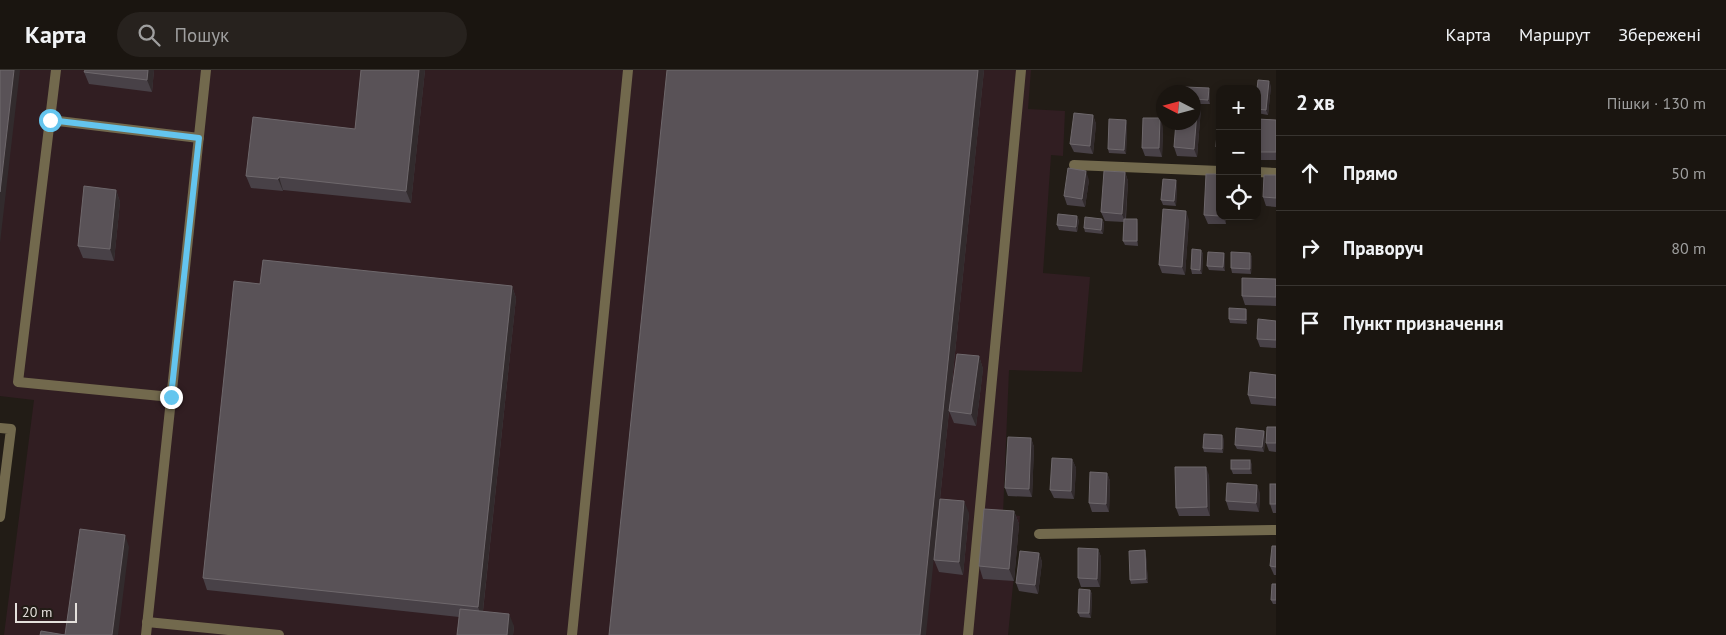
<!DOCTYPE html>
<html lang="uk">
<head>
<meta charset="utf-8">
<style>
  :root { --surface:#1a1510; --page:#27221e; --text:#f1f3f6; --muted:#9f9f9f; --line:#383430 }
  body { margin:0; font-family:"PT Sans",sans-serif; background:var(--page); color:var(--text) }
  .controls { position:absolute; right:15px; top:15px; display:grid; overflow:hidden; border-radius:10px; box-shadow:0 2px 8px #0003 }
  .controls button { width:45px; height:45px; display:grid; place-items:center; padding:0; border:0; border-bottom:1px solid var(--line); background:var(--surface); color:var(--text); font:25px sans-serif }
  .compass { position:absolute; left:1156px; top:15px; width:45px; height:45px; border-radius:50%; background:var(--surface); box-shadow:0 2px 8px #0003; rotate:276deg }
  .scale { position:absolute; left:15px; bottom:12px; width:62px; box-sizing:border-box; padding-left:5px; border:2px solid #e4e0dc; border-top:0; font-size:14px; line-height:18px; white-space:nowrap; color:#e4e0dc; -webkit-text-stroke:4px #221c16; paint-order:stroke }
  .stop { position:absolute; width:15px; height:15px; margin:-11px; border:4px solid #64c5ee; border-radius:50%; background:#fff }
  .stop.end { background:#64c5ee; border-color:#fff; box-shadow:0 1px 5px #0008 }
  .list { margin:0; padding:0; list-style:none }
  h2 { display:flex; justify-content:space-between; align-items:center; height:65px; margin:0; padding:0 20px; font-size:21px }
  h2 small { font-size:16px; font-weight:400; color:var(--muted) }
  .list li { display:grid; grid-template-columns:32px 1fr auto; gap:15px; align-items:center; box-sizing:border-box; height:75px; padding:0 20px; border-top:1px solid var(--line) }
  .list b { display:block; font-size:19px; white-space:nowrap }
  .list em { font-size:16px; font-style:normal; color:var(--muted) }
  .icon { flex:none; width:28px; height:28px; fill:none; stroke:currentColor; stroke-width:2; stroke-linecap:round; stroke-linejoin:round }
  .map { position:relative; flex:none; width:1276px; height:565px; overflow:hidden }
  header { display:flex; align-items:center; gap:30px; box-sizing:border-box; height:70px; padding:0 25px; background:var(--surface); border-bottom:1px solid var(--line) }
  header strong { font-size:24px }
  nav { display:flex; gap:28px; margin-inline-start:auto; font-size:18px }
  .search { width:350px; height:45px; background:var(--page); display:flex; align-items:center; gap:12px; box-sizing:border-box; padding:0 18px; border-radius:28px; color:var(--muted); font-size:19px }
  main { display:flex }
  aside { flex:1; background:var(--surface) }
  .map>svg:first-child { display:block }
  .industrial { fill:#311e22 }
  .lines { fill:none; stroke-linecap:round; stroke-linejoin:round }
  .service { stroke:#72694d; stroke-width:10 }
  .minor { stroke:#72694d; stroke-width:10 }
  .wall { fill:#484147 }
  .shaded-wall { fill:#322b2d }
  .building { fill:#595257; stroke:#6e686c }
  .route { stroke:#64c5ee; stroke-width:6 }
</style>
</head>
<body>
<header>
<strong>Карта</strong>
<div class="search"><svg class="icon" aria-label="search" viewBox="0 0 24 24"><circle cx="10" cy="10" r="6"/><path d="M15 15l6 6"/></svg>Пошук</div>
<nav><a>Карта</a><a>Маршрут</a><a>Збережені</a></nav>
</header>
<main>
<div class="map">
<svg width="1276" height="565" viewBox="0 0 1276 565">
  <rect width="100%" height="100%" fill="#221c16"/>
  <!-- industrial -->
  <path class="industrial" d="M0 0H1031L1028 39 1065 41 1063 86 1051 85 1043 203 1090 207 1082 302 1009 300 1003 444 1020 446 1008 565H4L34 330 0 326Z"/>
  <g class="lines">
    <!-- service -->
    <g class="service">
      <path d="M56 0 18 312 171 327"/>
      <path d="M50 50 199 68"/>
      <path d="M0 358 11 359 0 447"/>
      <path d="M147 552 279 565"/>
      <path d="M146 565 206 0"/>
      <path d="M572 565 628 0"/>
      <path d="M968 565 1021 0"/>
    </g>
    <!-- minor -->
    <g class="minor">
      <path d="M1074 95 1220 101"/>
      <path d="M1257 102 1276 103"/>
      <path d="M1039 464 1276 460"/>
    </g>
  </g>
  <!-- wall -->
  <g class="wall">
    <path d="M85 0H154L152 22 89 14 84 2Z"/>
    <path d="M425 0 411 133 283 120V121L251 118 246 106 355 59Z"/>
    <path d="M667 0H984L940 429 969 443 963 505 939 502 934 490Z"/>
    <path d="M1271 16 1268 45 1257 43V19Z"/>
    <path d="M1194 22H1210V34H1199L1201 38 1197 87 1177 86 1174 77Z"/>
    <path d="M1220 32V86L1216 77Z"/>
    <path d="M1093 45 1096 54 1093 84 1074 82 1070 74Z"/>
    <path d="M1257 49 1276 50V90H1258L1257 87Z"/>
    <path d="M1126 50 1127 55 1126 84 1109 83 1108 79Z"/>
    <path d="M1163 57 1162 87 1145 86 1142 78Z"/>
    <path d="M1125 102 1128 111 1126 149 1138 154V176L1125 175 1123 171 1124 152 1105 151 1101 142Z"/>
    <path d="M1220 104V146H1226V154H1208L1204 145Z"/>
    <path d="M1276 105V137L1266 136 1263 127Z"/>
    <path d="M1089 110 1085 137 1067 135 1064 126Z"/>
    <path d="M1177 114 1176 136 1163 135 1161 130Z"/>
    <path d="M116 120 120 132 114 191 83 188 78 176Z"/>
    <path d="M1102 149 1104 153 1103 164 1085 162 1084 158Z"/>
    <path d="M1079 150 1077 162 1059 160 1057 155Z"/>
    <path d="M1189 150 1185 205 1162 203 1159 195Z"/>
    <path d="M1201 180 1203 184 1202 204H1192L1191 199Z"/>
    <path d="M1250 183 1252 187 1251 204 1232 203 1231 198Z"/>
    <path d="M1225 187V201L1209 200 1207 196Z"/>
    <path d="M1276 209V236L1245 235 1242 226Z"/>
    <path d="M260 214 512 216 516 228 483 541 514 556 513 565H457L459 547 207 520 203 508Z"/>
    <path d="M1246 239 1247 243V254L1230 253 1229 249Z"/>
    <path d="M1276 251V278L1260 277 1257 269Z"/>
    <path d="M979 286 983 299 976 356 954 353 949 341Z"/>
    <path d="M1276 305V336L1251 334 1248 325Z"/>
    <path d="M1276 357V382L1269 381 1266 373Z"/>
    <path d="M1264 361 1265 366 1264 382 1237 379 1235 375Z"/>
    <path d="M1031 368 1034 377 1032 427 1008 426 1005 418Z"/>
    <path d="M1224 369 1223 383 1204 382 1203 378Z"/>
    <path d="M1072 389 1076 398 1074 429 1054 428 1050 420Z"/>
    <path d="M1252 394V404H1233L1231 399Z"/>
    <path d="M1107 403 1110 411 1109 442H1092L1089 433Z"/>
    <path d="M1209 405 1210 446H1179L1176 438Z"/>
    <path d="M1276 414V443H1273L1270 434Z"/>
    <path d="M1260 423 1259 442 1229 440 1226 431Z"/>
    <path d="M1014 441 1019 454 1014 511 983 509 979 496Z"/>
    <path d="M1276 476V505H1274L1270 496Z"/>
    <path d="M1098 479 1101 487 1100 517H1081L1078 508Z"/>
    <path d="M1145 480 1146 485 1148 513 1131 514 1130 510Z"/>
    <path d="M1039 483 1042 492 1038 524 1019 521 1016 513Z"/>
    <path d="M1276 514V534H1273L1271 530Z"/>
    <path d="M1090 520 1092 524 1091 548 1080 547 1078 543Z"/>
  </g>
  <!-- shaded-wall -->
  <g class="shaded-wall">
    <path d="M14 0H20L0 173V122Z"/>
    <path d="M148 0H154L152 22 147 10Z"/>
    <path d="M419 0H425L411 133 406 121Z"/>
    <path d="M978 0H984L926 565H920Z"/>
    <path d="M1269 11 1271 16 1268 45 1266 40Z"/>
    <path d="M1209 18 1210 22V34L1208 30Z"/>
    <path d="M1198 29 1201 38 1197 87 1194 79Z"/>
    <path d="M1093 45 1096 54 1093 84 1090 76Z"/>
    <path d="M1160 48 1163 57 1162 87 1159 78Z"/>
    <path d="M1126 50 1127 55 1126 84 1124 80Z"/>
    <path d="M1086 101 1089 110 1085 137 1082 129Z"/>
    <path d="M1125 102 1128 111 1125 152 1122 144Z"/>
    <path d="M279 107 283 120V121L278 109Z"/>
    <path d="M1176 110 1177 114 1176 136 1174 131Z"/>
    <path d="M116 120 120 132 114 191 110 179Z"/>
    <path d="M1186 141 1189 150 1185 205 1182 197Z"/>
    <path d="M1077 146 1079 150 1077 162 1076 157Z"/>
    <path d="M1223 146H1226V154Z"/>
    <path d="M1102 149 1104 153 1103 164 1101 160Z"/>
    <path d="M1137 149 1138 154V176L1137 171Z"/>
    <path d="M1201 180 1203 184 1202 204 1200 200Z"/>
    <path d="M1224 183 1225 187V201L1223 197Z"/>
    <path d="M1250 183 1252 187 1251 204 1250 199Z"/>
    <path d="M512 216 516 228 482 549 478 537Z"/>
    <path d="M1246 239 1247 243V254L1246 250Z"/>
    <path d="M979 286 983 299 976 356 971 344Z"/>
    <path d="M1264 361 1265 366 1264 382 1262 377Z"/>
    <path d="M1222 365 1224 369 1223 383 1222 379Z"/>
    <path d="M1031 368 1034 377 1032 427 1029 419Z"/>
    <path d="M1072 389 1076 398 1074 429 1071 421Z"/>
    <path d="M1250 390 1252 394V404L1250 399Z"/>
    <path d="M1206 397 1209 405 1210 446 1207 437Z"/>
    <path d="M1107 403 1110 411 1109 442 1106 434Z"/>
    <path d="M1257 415 1260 423 1259 442 1256 433Z"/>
    <path d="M964 431 969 443 963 505 959 492Z"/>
    <path d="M1014 441 1019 454 1014 511 1009 499Z"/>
    <path d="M125 465 129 477 118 565H112Z"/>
    <path d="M1098 479 1101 487 1100 517 1097 509Z"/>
    <path d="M1145 480 1146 485 1148 513 1146 509Z"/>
    <path d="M1039 483 1042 492 1038 524 1035 515Z"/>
    <path d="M1090 520 1092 524 1091 548 1089 543Z"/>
    <path d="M509 544 514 556 513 565H507Z"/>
  </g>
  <!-- building -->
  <g class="building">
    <path d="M0 0H14L0 122Z"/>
    <path d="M85 0H148L147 10 84 2Z"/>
    <path d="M361 0H419L406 121 279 107 278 109 246 106 253 47 355 59Z"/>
    <path d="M667 0H978L920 565H609Z"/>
    <path d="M1258 10 1269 11 1266 40 1257 39V19Z"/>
    <path d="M1185 17 1209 18 1208 30 1194 29V22H1185Z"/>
    <path d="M1194 29H1198L1194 79 1174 77 1176 52H1194Z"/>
    <path d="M1219 32H1220V77H1216Z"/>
    <path d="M1074 43 1093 45 1090 76 1070 74Z"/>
    <path d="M1143 48H1160L1159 78H1142Z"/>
    <path d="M1109 49 1126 50 1124 80 1108 79Z"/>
    <path d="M1257 49 1276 50V82H1257Z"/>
    <path d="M1068 98 1086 101 1082 129 1064 126Z"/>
    <path d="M1104 101 1125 102 1122 144 1101 142Z"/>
    <path d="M1206 104H1220V146L1204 145Z"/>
    <path d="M1264 105H1276V128L1263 127Z"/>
    <path d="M1163 109 1176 110 1174 131 1161 130Z"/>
    <path d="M84 116 116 120 110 179 78 176Z"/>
    <path d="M1163 139 1186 141 1182 197 1159 195Z"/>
    <path d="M1058 144 1077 146 1076 157 1057 155Z"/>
    <path d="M1085 147 1102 149 1101 160 1084 158Z"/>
    <path d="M1124 149H1137V171H1123Z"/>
    <path d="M1192 179 1201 180 1200 200 1191 199Z"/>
    <path d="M1208 182 1224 183 1223 197 1207 196Z"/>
    <path d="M1231 182 1250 183V199L1231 198Z"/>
    <path d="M263 190 512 216 478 537 203 508 234 211 260 214Z"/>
    <path d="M1242 208 1276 209V227L1242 226Z"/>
    <path d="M1229 238 1246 239V250L1229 249Z"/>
    <path d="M1258 249 1276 251V270L1257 269Z"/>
    <path d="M957 284 979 286 971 344 949 341Z"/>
    <path d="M1250 302 1276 305V328L1248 325Z"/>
    <path d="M1267 357H1276V373H1266Z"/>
    <path d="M1236 358 1264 361 1262 377 1235 375Z"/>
    <path d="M1204 364 1222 365V379L1203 378Z"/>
    <path d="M1008 367 1031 368 1029 419 1005 418Z"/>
    <path d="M1052 388 1072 389 1071 421 1050 420Z"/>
    <rect x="1231" y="390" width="19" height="9"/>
    <path d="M1175 397H1206L1207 437 1176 438Z"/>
    <path d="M1090 402 1107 403 1106 434 1089 433Z"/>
    <path d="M1227 413 1257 415 1256 433 1226 431Z"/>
    <rect x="1270" y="414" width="6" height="20"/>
    <path d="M940 429 964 431 959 492 934 490Z"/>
    <path d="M984 439 1014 441 1009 499 979 496Z"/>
    <path d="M80 459 125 465 112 565H40L41 561 65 565Z"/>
    <path d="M1272 476H1276V497L1270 496Z"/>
    <path d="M1078 478 1098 479 1097 509 1078 508Z"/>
    <path d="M1145 480 1146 509 1130 510 1129 481Z"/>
    <path d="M1020 481 1039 483 1035 515 1016 513Z"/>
    <path d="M1272 514H1276V530H1271Z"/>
    <path d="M1079 519 1090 520 1089 543H1078Z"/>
    <path d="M460 539 509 544 507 565H457Z"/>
  </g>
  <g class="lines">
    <!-- route -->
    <path class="route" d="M50 50 199 68 171 327"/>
  </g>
</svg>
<div class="controls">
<button>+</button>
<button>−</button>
<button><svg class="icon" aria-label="locate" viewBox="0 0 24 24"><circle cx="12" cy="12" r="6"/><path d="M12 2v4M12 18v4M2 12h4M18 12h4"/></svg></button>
</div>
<svg class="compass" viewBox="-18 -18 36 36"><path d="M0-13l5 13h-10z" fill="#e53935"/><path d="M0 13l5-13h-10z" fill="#9f9f9f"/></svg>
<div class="scale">20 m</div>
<div class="stop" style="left:50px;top:50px"></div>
<div class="stop end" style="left:171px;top:327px"></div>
</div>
<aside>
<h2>2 хв<small>Пішки · 130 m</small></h2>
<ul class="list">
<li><svg class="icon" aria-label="ahead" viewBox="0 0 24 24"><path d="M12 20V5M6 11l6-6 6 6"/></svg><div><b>Прямо</b></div><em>50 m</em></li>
<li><svg class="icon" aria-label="right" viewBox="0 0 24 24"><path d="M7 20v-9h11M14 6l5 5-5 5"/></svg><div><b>Праворуч</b></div><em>80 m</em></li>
<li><svg class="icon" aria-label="arrive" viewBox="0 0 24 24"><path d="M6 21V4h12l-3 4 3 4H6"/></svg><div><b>Пункт призначення</b></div></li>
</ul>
</aside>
</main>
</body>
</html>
